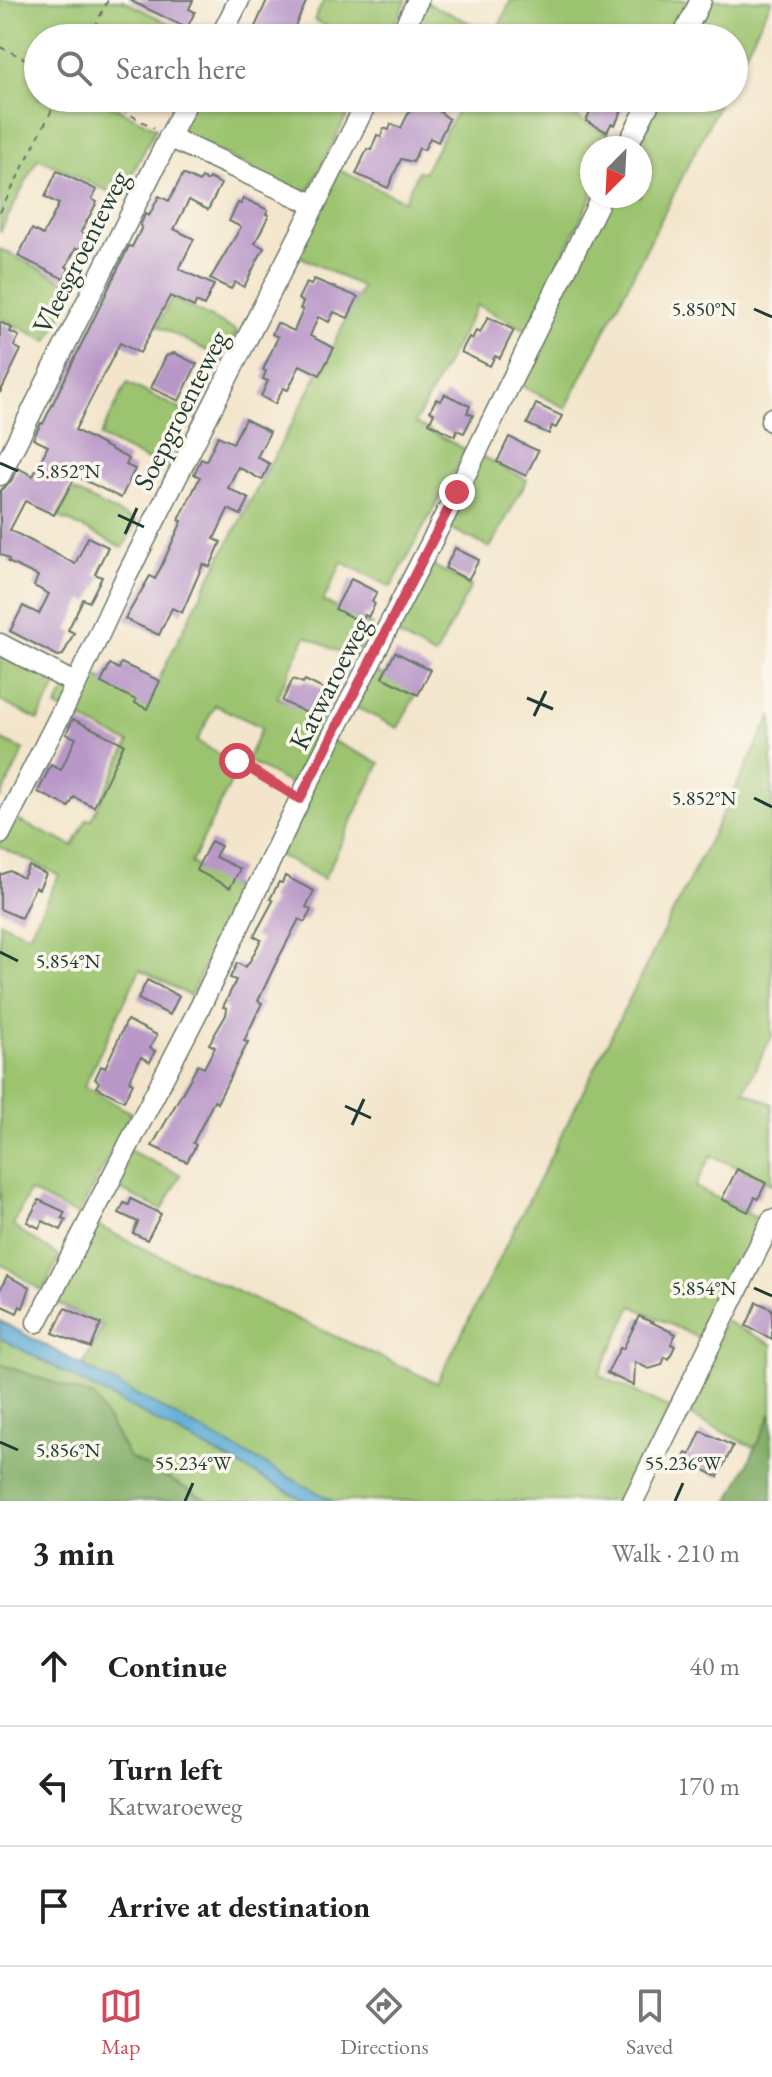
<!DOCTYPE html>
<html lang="en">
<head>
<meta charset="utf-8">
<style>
  :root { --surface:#fff; --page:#f2f2f2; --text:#222; --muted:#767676; --line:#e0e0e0; --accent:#d1495b }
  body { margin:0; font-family:"EB Garamond",serif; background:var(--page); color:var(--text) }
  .compass { position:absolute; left:580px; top:136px; width:72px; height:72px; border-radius:50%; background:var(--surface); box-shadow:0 2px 6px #0004; rotate:204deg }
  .stop { position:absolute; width:24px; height:24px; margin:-18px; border:6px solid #d1495b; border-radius:50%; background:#fff }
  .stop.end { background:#d1495b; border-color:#fff; box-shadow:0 2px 8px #0008 }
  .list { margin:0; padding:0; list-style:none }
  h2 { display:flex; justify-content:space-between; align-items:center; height:104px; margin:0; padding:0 32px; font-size:34px }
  h2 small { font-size:26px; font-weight:400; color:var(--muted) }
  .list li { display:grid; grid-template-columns:52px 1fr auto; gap:24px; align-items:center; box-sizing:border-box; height:120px; padding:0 32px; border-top:2px solid var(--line) }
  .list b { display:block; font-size:30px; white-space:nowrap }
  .list p { margin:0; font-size:26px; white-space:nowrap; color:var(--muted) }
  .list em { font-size:26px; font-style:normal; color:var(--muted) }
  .icon { flex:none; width:44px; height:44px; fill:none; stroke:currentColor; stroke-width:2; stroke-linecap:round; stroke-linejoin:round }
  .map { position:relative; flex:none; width:772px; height:1501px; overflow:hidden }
  .search { position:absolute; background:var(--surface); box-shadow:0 2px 6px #0004; left:24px; right:24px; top:24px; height:88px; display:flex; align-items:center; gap:20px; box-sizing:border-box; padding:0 28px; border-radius:44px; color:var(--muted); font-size:30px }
  .sheet { height:464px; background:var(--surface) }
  nav { display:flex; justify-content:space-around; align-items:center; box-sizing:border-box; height:112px; border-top:2px solid var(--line); background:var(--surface); font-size:22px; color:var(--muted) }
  nav a { display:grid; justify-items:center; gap:4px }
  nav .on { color:var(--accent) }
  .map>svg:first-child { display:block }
  .green { fill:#9cc470; stroke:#5e8052; stroke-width:2 }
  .forest { fill:#7daa62; stroke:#4e744b; stroke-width:2 }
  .water { fill:#5caad6; stroke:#3e7485; stroke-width:2 }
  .building { fill:#b897c8 }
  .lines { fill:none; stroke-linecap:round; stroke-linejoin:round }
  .minor-casing { stroke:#697869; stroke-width:23 }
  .path { stroke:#697869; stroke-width:2; stroke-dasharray:6 6; stroke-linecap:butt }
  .minor { stroke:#fff; stroke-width:20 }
  .route { stroke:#d1495b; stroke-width:10 }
  .ticks { fill:none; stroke:#1f3d34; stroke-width:3 }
  .labels { text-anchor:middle; stroke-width:7; stroke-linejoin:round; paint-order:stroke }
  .street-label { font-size:28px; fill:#1f3d34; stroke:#fbf7ec }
  .ticks-label { font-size:20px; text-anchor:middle; fill:#1f3d34; stroke:#fbf7ec; stroke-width:7; stroke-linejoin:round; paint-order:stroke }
</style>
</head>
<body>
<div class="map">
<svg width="772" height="1501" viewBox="0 0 772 1501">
  <rect width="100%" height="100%" fill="#fbf7ec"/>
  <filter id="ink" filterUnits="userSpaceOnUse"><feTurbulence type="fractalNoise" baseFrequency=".0125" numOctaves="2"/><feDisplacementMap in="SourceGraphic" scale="16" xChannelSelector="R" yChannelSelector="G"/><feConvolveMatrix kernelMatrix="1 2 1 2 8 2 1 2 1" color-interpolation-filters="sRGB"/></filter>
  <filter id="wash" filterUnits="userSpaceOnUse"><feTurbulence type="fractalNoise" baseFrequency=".006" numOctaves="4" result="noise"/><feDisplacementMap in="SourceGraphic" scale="32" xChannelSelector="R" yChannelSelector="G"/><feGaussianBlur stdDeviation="1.8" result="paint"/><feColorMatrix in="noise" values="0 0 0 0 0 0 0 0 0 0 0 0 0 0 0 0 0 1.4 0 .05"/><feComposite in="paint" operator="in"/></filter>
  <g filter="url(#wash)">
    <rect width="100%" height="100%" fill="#f3e5cb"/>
    <!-- green -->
    <g class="green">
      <path d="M0 0H122L199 38H38V98H96L156 128 120 197 38 158 0 232Z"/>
      <path d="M324 0H407L386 38H351L314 20Z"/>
      <path d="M511 0H692L672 38H425L409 30 424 1 495 35Z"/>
      <path d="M706 0H772L737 69 734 67V38H687Z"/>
      <path d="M184 98H262L269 102 271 98H356L309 190 296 191 181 132Z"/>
      <path d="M464 98H583L574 116 622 142 619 148H592V196L527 330 477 305 415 423 466 450 391 587 342 562 323 601 372 625 354 659 306 636 277 697 325 720 292 785 247 760 262 727 215 705 197 741 239 766 191 863 241 890 190 996 140 969 84 1086 131 1113 78 1216 29 1191 13 1226 60 1257 42 1291 0 1263V922L29 935 59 875 0 847 2 813 73 846 87 819 91 820 129 743 56 707 77 667 148 702C214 561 294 427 362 287L289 251 331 166 404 201 418 171 424 172Z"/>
      <path d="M655 98H704L718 106 566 408 512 381 606 196H640V148H630Z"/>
      <path d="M0 249 76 287 48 342 0 318Z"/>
      <path d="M171 298 237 331 223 359 158 326Z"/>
      <path d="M127 383 192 415 165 469 100 437Z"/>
      <path d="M474 452 527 480 490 548 438 522Z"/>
      <path d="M72 490 136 522 123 548 58 516Z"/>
      <path d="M419 558 471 586 435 656 383 627Z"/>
      <path d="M0 642 58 682 38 720 0 701Z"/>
      <path d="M364 666 417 692 398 728 345 702Z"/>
      <path d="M772 715V1036L744 1091 772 1104V1184L711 1155 695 1187 765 1222 705 1341 632 1306 599 1375 672 1409 628 1501H333L81 1369 103 1326 53 1301 91 1222 142 1248 437 1383Z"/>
      <path d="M326 738 380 763 324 879 271 851Z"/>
      <path d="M0 739 24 750 0 799Z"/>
      <path d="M126 1149 181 1175 162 1210 109 1184Z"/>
      <path d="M725 1321 772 1344V1413L755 1448 681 1411Z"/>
      <path d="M0 1338 306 1501H209L129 1458 94 1397 0 1364Z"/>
    </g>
    <!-- forest -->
    <g class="forest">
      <path d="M0 1364 94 1397 129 1457 209 1501H0Z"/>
      <path d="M772 1413V1501H730Z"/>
    </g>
    <!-- water -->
    <path class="water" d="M0 1321 333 1501H306L0 1338Z"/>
    <g id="blocks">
      <!-- building -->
      <g class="building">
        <path d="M129 0H193L189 9 195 12 187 28Z"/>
        <path d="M267 0H307L295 26 321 38H250Z"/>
        <path d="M416 98H447L440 112 449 119 438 142 430 138 424 150 419 148 413 162 401 159 388 188 356 174 367 149 371 150 377 135 381 137 384 128 389 130 391 124 401 128Z"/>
        <path d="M597 98H608L624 106 615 125 611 124 607 132 586 121Z"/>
        <path d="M57 171 97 190 92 199 97 202 81 232 86 235 79 249 76 248 66 267 69 268 64 279 18 256 32 229 43 235 59 204 45 197Z"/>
        <path d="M183 174 199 182 202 178 207 181 209 178 221 184 208 210 189 200 174 229 194 239 179 269 214 285 204 306 196 302 194 307 170 296 140 353 120 343 75 430 129 459 126 465 135 469 121 498 76 476 54 515 25 501 10 530 75 564 88 537 108 547 95 574 102 577 89 602 83 599 68 630 74 633 63 655 58 656 10 631 23 606 39 614 49 594 34 586 38 576 8 562 9 559 0 554V491L11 481 18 468 33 476 48 446 33 439 41 423 43 424 129 246 132 247 142 227 140 226 145 214 149 216 159 196 169 201Z"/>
        <path d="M243 198 268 210 266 214 269 215 255 243 264 248 255 265 244 287 235 282 231 289 210 279 241 227 229 221 238 203 241 204Z"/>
        <path d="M314 279 358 297 348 318 334 312 329 322 318 317 310 336 334 348 320 375 300 365 288 390 283 388 275 404 261 396 268 381 263 379 266 371 263 370 278 337 272 334 277 323 294 331 303 310 300 309 303 302 298 299 306 283 311 285Z"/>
        <path d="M488 317 514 330 500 358 495 356 490 366 461 352 469 337 472 339 476 331 480 333Z"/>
        <path d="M0 322 12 328 10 332 19 336 14 346 21 350 0 393Z"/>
        <path d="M174 353 197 364 179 401 151 388 166 356Z"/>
        <path d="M445 394 470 406 467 413 473 415 464 433 457 430 455 436 429 423 434 413 430 411 436 399 441 401Z"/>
        <path d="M536 404 562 416 556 428 552 426 549 434 527 424Z"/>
        <path d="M245 419 270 432 257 457 270 464 262 480 238 467 228 488 249 499 241 515 228 509 214 539 221 542 210 567 203 564 182 613 172 608 159 635 125 619 150 576 155 579 161 567 182 521 179 520 200 477 194 474 201 459 206 461 218 436 233 443Z"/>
        <path d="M509 437 538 451 526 476 497 462Z"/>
        <path d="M455 548 479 560 468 580 445 568Z"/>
        <path d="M351 579 377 592 372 602 375 604 368 617 365 615 361 622 335 609Z"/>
        <path d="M395 652 431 670 418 695 382 677Z"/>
        <path d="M121 663 160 681 147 709 135 703 136 700 101 683 110 664 119 669Z"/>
        <path d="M293 679 303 683 305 680 325 690 322 695 326 697 324 701 329 703 321 720 282 701Z"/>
        <path d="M73 719 124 744 94 807 74 797 69 807 38 792 51 765 61 770 76 738 66 734Z"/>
        <path d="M211 841 221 846 215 857 240 869 230 888 196 870Z"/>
        <path d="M29 866 46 874 39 889 35 887 21 918 0 909V875L10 871 23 878Z"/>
        <path d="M285 876 314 891 306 907 311 910 305 922 299 919 275 965 258 1001 262 1003 244 1041 248 1042 217 1103 214 1101 193 1143 196 1145 187 1162 152 1146 198 1065 204 1068 215 1047 209 1044 226 1015 227 1008 223 1007 236 980 230 978 237 963 245 967 249 963 261 940 254 936 273 901 270 899 279 882 282 883Z"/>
        <path d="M147 980 179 996 170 1015 138 999Z"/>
        <path d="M127 1020 157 1035 150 1048 155 1051 150 1062 141 1057 129 1081 133 1083 124 1101 96 1087 99 1082 95 1079 101 1066 105 1068Z"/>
        <path d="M737 1169 766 1183 758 1199 755 1197 748 1212 722 1199Z"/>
        <path d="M131 1199 161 1214 147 1240 133 1233 138 1222 119 1213 124 1203 129 1205Z"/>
        <path d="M39 1200 65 1212 62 1218 66 1220 61 1230 43 1221 39 1228 27 1222Z"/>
        <path d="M7 1276 30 1287 23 1308 20 1306 17 1313 0 1305V1290Z"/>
        <path d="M757 1302 772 1309V1339L746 1326Z"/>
        <path d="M65 1308 101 1324 91 1348 53 1333Z"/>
        <path d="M639 1316 676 1334 671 1344 675 1346 669 1359 665 1357 662 1365 649 1369 635 1362 634 1386 607 1373 620 1348 623 1349Z"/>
        <path d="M701 1431 733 1446 718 1477 696 1466 694 1471 680 1465 686 1453 690 1455Z"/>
      </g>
    </g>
  </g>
  <g filter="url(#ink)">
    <use href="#blocks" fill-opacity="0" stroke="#697869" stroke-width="2"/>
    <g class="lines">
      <defs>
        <g id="minor">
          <path d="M220 38 239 0"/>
          <path d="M399 38 418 0"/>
          <path d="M682 38 701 0"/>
          <path d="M169 137 315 205"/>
          <path d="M626 148 652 98"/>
          <path d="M771 421 772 418"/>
          <path d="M0 475 189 98"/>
          <path d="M0 644 76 684"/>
          <path d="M0 834 76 684 123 583 369 98"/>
          <path d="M37 1322 201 1005 300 799 457 492 602 196"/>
          <path d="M633 1501 772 1220"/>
        </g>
      </defs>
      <!-- minor casing -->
      <use href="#minor" class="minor-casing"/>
      <!-- path -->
      <g class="path">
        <path d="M89 38 108 0"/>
        <path d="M0 47 38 65"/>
        <path d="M100 98 154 128"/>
        <path d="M0 212 58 98"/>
        <path d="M237 761 285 790"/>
      </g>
      <!-- minor -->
      <use href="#minor" class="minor"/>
    </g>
  </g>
  <g class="lines" filter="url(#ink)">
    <!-- route -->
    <path class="route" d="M237 761 300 799 457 492"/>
  </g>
  <!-- ticks -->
  <path class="ticks" d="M754 309 772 317M0 463 18 471M118 515 144 527M125 534 137 508M527 698 553 709M534 716 546 691M754 798 772 807M0 952 18 961M345 1106 371 1118M352 1125 364 1099M754 1288 772 1296M0 1442 18 1450M185 1501 193 1483M675 1501 683 1483"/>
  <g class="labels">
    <!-- street labels -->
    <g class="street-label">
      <text transform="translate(80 252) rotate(-63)" y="10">Vleesgroenteweg</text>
      <text transform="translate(180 410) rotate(-63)" y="10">Soepgroenteweg</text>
      <text transform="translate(329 683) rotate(-63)" y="10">Katwaroeweg</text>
    </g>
  </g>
  <g class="ticks-label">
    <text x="704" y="316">5.850°N</text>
    <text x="68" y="478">5.852°N</text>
    <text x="704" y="805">5.852°N</text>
    <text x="68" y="968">5.854°N</text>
    <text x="704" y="1295">5.854°N</text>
    <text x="68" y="1457">5.856°N</text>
    <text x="193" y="1470">55.234°W</text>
    <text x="683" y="1470">55.236°W</text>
  </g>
</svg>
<svg class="compass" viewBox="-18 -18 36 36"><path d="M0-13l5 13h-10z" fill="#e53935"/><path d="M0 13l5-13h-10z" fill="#767676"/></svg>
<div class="stop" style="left:237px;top:761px"></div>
<div class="stop end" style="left:457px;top:492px"></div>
<div class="search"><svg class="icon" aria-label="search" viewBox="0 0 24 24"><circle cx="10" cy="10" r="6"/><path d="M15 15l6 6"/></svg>Search here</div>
</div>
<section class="sheet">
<h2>3 min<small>Walk · 210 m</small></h2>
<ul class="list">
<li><svg class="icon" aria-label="ahead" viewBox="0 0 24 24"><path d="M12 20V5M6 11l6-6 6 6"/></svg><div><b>Continue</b></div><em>40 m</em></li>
<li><svg class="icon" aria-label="left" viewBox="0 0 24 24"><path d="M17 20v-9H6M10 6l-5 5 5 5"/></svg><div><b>Turn left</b><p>Katwaroeweg</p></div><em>170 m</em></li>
<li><svg class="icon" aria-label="arrive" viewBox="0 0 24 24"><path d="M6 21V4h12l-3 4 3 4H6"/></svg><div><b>Arrive at destination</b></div></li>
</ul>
</section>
<nav>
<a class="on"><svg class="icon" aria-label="map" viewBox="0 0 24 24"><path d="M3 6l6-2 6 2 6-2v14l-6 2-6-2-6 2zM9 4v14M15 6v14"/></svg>Map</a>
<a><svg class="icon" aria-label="directions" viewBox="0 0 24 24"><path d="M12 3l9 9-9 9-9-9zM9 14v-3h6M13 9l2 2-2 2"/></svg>Directions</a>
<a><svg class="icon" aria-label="saved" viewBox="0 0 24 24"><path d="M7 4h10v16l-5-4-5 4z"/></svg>Saved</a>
</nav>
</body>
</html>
